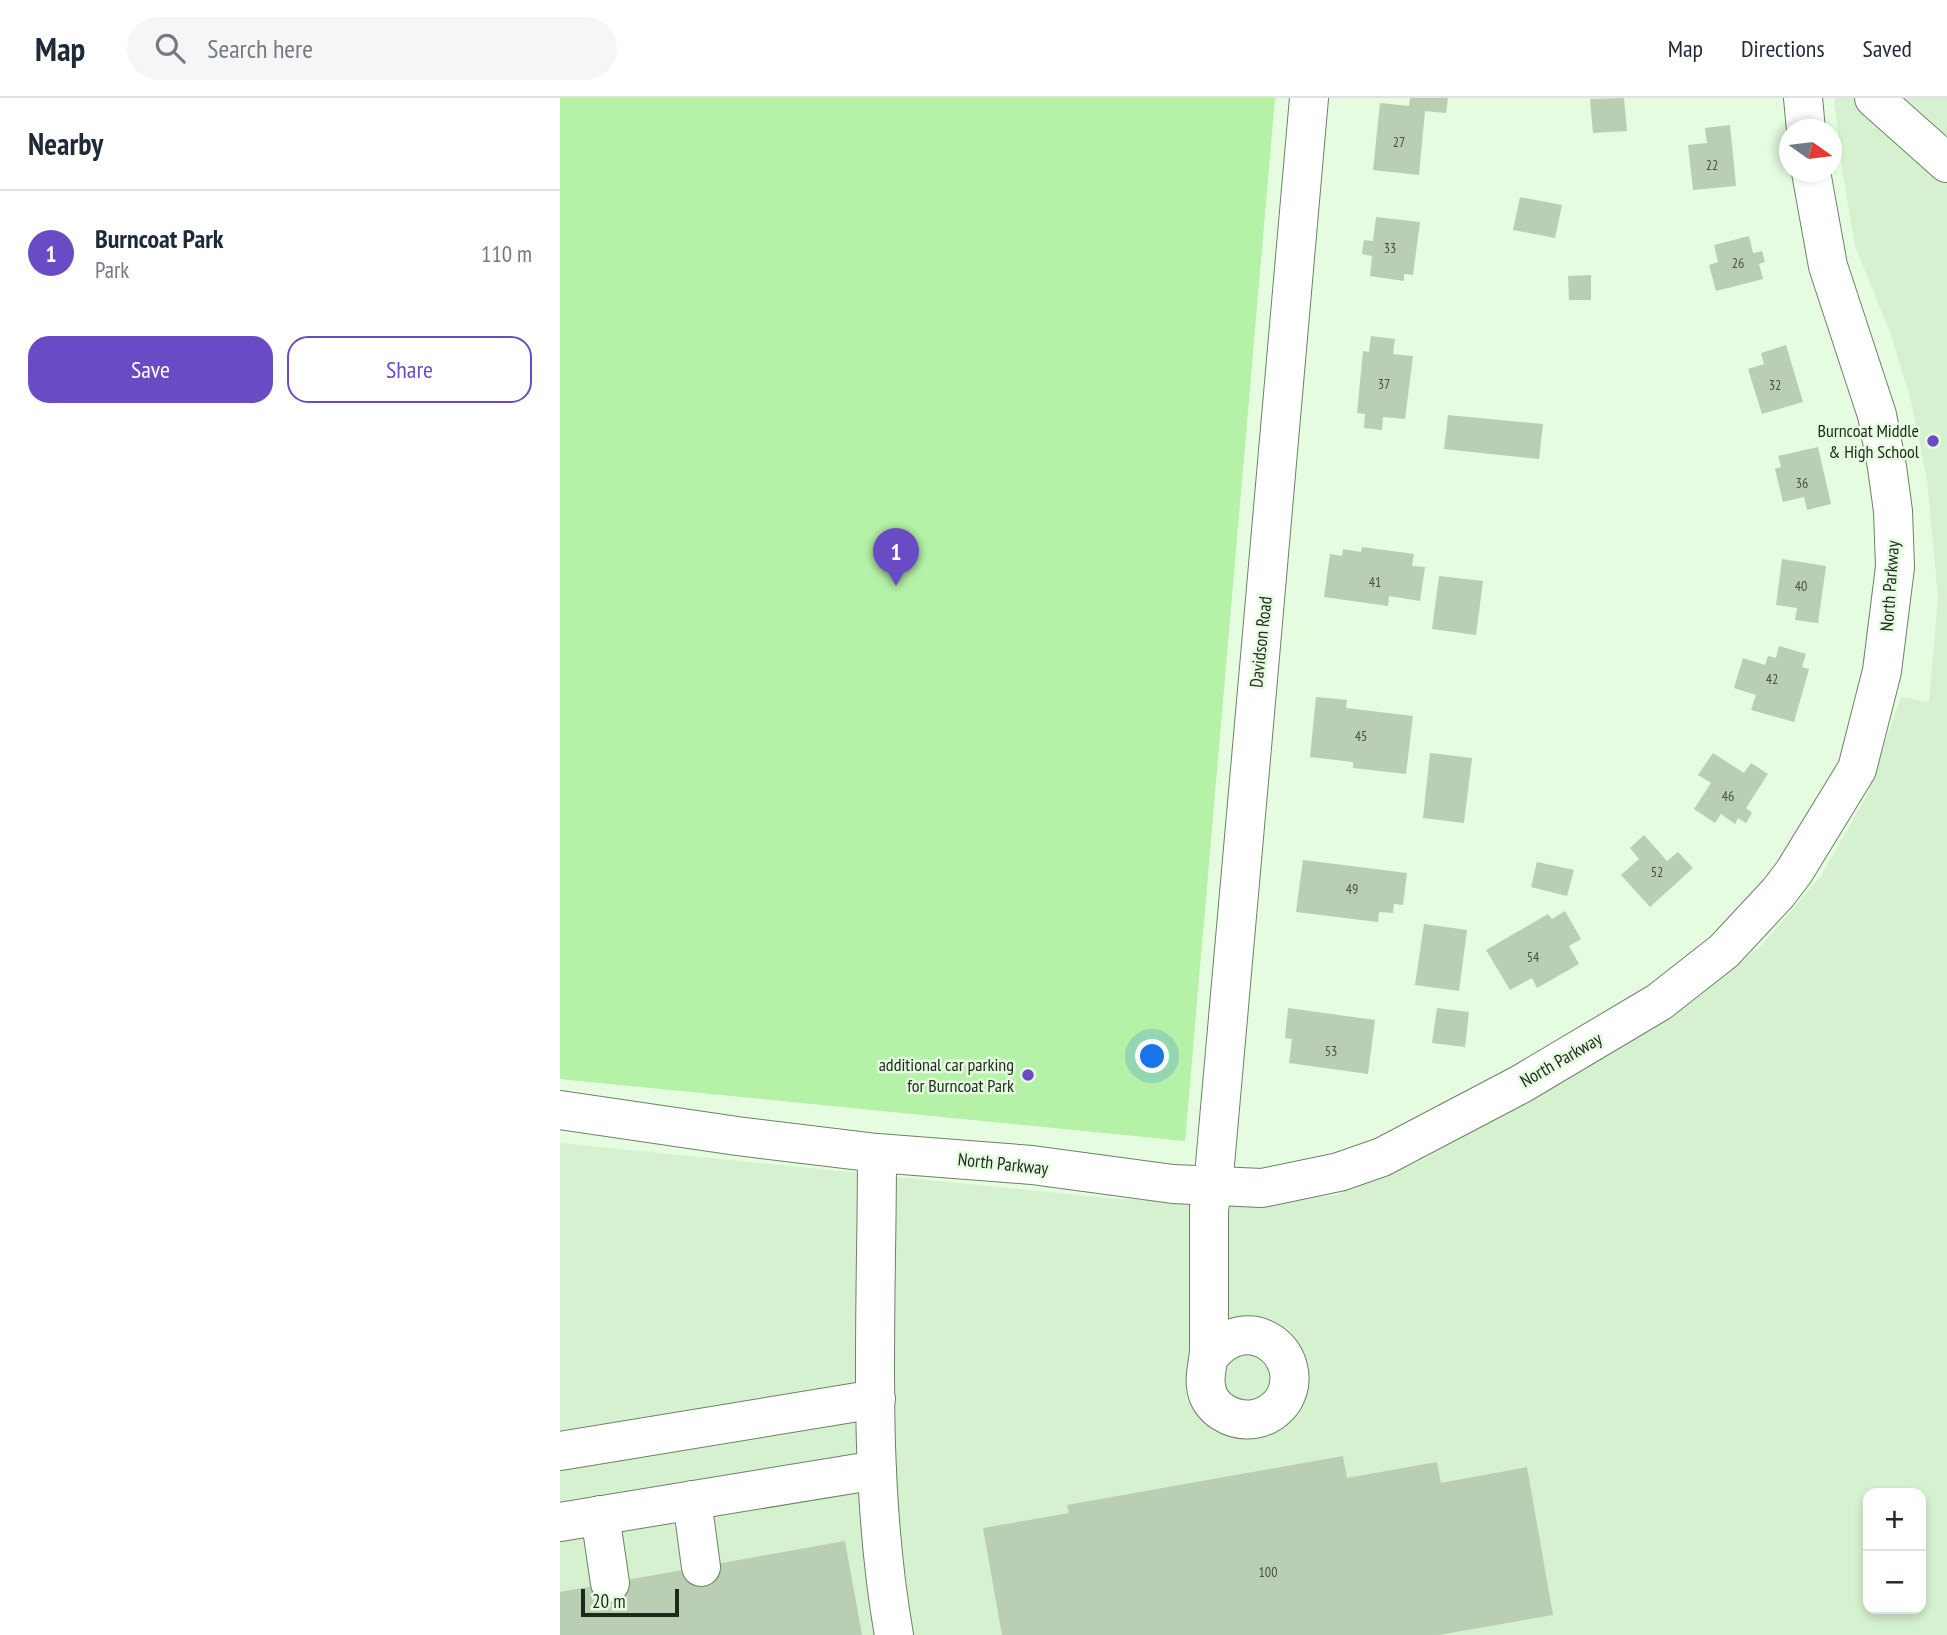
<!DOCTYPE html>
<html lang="en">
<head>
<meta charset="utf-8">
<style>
  :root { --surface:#fff; --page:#f6f6f7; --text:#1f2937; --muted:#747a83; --line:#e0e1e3; --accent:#694cc5 }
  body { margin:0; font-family:"PT Sans Narrow",sans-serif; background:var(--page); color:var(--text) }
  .controls { position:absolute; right:21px; bottom:21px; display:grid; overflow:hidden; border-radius:14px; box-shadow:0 4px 10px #0003 }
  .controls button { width:63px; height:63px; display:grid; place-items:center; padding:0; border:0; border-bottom:2px solid var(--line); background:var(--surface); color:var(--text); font:35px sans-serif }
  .compass { position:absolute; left:1219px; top:21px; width:63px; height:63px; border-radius:50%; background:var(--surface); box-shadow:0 4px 10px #0003; rotate:104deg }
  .scale { position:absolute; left:21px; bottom:18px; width:98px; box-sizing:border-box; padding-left:7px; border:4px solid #1f281d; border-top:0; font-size:19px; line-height:24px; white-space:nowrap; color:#1f281d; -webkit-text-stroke:5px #e5fce0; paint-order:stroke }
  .you { position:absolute; left:593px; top:959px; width:24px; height:24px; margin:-18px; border:5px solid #fff; border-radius:50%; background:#1a73e8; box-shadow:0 0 0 10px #1a73e833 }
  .badge { display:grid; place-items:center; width:46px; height:46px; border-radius:50%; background:var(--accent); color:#fff; font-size:23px; font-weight:700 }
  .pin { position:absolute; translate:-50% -58px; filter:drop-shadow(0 2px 4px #0008) }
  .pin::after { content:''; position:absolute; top:37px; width:24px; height:21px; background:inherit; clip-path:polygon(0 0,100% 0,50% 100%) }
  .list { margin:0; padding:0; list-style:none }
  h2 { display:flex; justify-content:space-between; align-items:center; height:91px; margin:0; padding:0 28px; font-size:30px }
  h2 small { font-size:23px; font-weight:400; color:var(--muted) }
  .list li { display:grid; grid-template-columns:46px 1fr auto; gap:21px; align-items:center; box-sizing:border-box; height:126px; padding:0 28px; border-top:2px solid var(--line) }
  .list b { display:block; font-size:26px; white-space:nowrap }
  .list p { margin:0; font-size:23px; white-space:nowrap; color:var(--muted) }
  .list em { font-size:23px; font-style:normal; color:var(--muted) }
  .actions { display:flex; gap:14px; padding:21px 28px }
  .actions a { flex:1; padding:16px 0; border:2px solid var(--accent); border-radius:21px; text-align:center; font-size:24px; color:var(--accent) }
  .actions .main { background:var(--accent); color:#fff }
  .icon { flex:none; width:38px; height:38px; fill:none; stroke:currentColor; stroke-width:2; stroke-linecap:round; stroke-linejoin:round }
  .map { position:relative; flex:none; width:1387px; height:1537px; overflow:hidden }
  header { display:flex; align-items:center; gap:42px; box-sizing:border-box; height:98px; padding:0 35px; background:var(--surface); border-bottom:2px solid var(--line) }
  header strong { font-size:33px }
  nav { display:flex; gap:38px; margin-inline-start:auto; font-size:24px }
  .search { width:490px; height:63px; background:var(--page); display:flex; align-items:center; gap:18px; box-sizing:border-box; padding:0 24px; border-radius:38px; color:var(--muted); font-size:26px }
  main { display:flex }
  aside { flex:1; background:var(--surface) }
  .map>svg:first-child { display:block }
  .built { fill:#d6f1cf; fill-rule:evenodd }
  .green { fill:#b5f1a6 }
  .building { fill:#b9ceb3 }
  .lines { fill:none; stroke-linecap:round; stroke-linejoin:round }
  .minor-casing { stroke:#6d8168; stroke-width:40 }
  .minor { stroke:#fff; stroke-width:38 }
  .poi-dot { fill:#694cc5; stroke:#e5fce0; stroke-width:2.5 }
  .labels { text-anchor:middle; stroke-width:5; stroke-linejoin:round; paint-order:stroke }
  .number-label { font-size:14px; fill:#465242 }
  .poi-label { font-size:18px; fill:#1f281d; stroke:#e5fce0; text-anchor:end }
  .street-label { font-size:18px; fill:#1f281d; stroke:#e5fce0 }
</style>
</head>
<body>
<header>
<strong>Map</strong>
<div class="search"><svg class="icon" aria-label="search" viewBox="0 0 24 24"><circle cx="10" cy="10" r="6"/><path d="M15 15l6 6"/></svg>Search here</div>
<nav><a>Map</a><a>Directions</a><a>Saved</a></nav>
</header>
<main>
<aside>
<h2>Nearby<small></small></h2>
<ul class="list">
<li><span class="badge">1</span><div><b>Burncoat Park</b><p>Park</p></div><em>110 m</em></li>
</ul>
<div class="actions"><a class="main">Save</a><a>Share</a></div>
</aside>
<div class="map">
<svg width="1387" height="1537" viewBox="0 0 1387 1537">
  <rect width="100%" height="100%" fill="#e5fce0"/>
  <!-- built -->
  <path class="built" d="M1274 0H1387V1537H0V1045L558 1101 693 1104 777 1097 860 1063 1002 983 1133 903 1201 848 1261 778 1306 699 1341 599 1369 604 1378 499 1367 382 1351 303 1331 237 1295 148 1282 72ZM1308 1395H1361V1511H1308Z"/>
  <!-- green -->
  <path class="green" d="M0 0H715L625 1043 0 981Z"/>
  <!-- building -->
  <g class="building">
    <path d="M850 0H888L886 15 865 13 859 77 813 72 820 5 849 8Z"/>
    <path d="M1064 0 1067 33 1033 35 1030 1Z"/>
    <path d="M1170 27 1176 88 1133 92 1128 47 1147 45 1145 30Z"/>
    <path d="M960 99 1002 107 995 140 953 132Z"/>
    <path d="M816 119 860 124 853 177 844 176V183L810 178 812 158 802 156 804 142 813 143Z"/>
    <path d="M1189 138 1193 155 1202 153 1205 164 1199 166 1203 181 1156 193 1149 167 1158 164 1154 147Z"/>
    <path d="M1031 177V202H1009L1008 178Z"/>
    <path d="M811 238 835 241 833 256 853 258 845 321 823 319 822 332 804 330 805 316 797 315 803 253 809 254Z"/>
    <path d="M1226 247 1243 304 1202 316 1188 271 1204 266 1201 255Z"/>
    <path d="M888 317 983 326 979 361 884 351Z"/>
    <path d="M1258 349 1271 406 1247 412 1244 399 1223 404 1215 371 1221 369 1218 358Z"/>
    <path d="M802 449 854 456 852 468 865 469 860 503 829 498 828 508 764 499 770 456 782 458 783 451 801 454Z"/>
    <path d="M1222 461 1266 468 1258 525 1235 522 1237 510 1216 507Z"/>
    <path d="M879 478 923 483 916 537 872 531Z"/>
    <path d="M1219 548 1246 556 1242 569 1249 571 1234 624 1191 612 1196 597 1174 590 1183 560 1205 567 1208 558 1216 560Z"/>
    <path d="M756 599 787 602 786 610 853 618 846 676 793 670V664L750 659Z"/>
    <path d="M870 655 912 660 904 725 863 720Z"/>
    <path d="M1153 655 1184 675 1191 665 1208 676 1186 710 1192 715 1186 725 1178 720 1175 726 1161 716 1155 725 1134 711 1151 685 1138 677Z"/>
    <path d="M1084 737 1107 763 1118 754 1133 770 1090 809 1061 777 1079 761 1070 750Z"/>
    <path d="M743 762 847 775 843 807 834 806 833 815 819 814 818 824 736 814Z"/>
    <path d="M977 764 1014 772 1007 798 971 789Z"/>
    <path d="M1005 813 1021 841 1009 848 1019 866 977 890 972 880 950 892 926 852 988 816 992 821Z"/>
    <path d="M864 826 907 832 899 893 855 887Z"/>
    <path d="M728 910 815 922 808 976 729 965 732 941 725 940Z"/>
    <path d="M877 910 909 914 905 949 872 945Z"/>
    <path d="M783 1358 787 1380 877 1364 881 1385 967 1369 993 1517 879 1537H442L423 1430 509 1415 507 1407Z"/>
    <path d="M285 1443 302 1537H0V1494Z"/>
  </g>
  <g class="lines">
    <defs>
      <g id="minor">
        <path d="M1243 0 1246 32"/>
        <path d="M1314 0 1387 65"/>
        <path d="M0 1012 177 1038 317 1055 472 1067 613 1086 702 1090 779 1074 822 1059 961 986 1099 904 1164 853 1218 795 1234 774 1297 671 1322 573 1335 469 1333 413 1327 369 1317 317 1268 168 1251 74"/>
        <path d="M317 1055C317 1215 306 1378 334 1537"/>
        <path d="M649 1259C688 1208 748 1257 724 1301 718 1311 705 1320 694 1321 673 1324 648 1311 646 1288 644 1277 649 1263 649 1251 649 1204 649 1158 649 1111L653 1089C683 726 720 363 749 0"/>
        <path d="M0 1353 316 1301"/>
        <path d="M132 1402 141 1469"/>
        <path d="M40 1417 50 1485"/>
        <path d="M0 1424 317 1372"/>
      </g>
    </defs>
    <!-- minor casing -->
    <use href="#minor" class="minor-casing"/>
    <!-- minor -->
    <use href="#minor" class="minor"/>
  </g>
  <!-- markers -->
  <g class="poi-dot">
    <circle cx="1373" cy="343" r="7"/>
    <circle cx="468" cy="977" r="7"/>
  </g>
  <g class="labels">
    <!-- number labels -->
    <g class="number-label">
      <text x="839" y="49">27</text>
      <text x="1152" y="72">22</text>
      <text x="830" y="155">33</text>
      <text x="1178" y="170">26</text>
      <text x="824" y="291">37</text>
      <text x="1215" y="292">32</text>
      <text x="1242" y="390">36</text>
      <text x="815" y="489">41</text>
      <text x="1241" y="493">40</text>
      <text x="1212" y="586">42</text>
      <text x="801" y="643">45</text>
      <text x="1168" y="703">46</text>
      <text x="1097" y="779">52</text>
      <text x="792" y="796">49</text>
      <text x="973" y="864">54</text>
      <text x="771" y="958">53</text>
      <text x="708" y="1479">100</text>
    </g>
    <!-- poi labels -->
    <g class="poi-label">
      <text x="1359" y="339">Burncoat Middle<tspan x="1359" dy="21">&amp; High School</tspan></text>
      <text x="454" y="973">additional car parking<tspan x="454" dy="21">for Burncoat Park</tspan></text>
    </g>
    <!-- street labels -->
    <g class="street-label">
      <text transform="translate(1330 488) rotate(-86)" y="6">North Parkway</text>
      <text transform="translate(701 544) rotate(-84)" y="6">Davidson Road</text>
      <text transform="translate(1001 962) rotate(-30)" y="6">North Parkway</text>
      <text transform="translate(443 1066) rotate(6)" y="6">North Parkway</text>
    </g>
  </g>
</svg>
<div class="controls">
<button>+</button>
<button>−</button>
</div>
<svg class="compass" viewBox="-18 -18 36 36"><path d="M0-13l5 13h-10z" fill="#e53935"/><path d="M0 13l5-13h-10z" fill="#747a83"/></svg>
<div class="scale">20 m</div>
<div class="you"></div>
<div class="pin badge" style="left:336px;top:488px">1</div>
</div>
</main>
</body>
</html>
